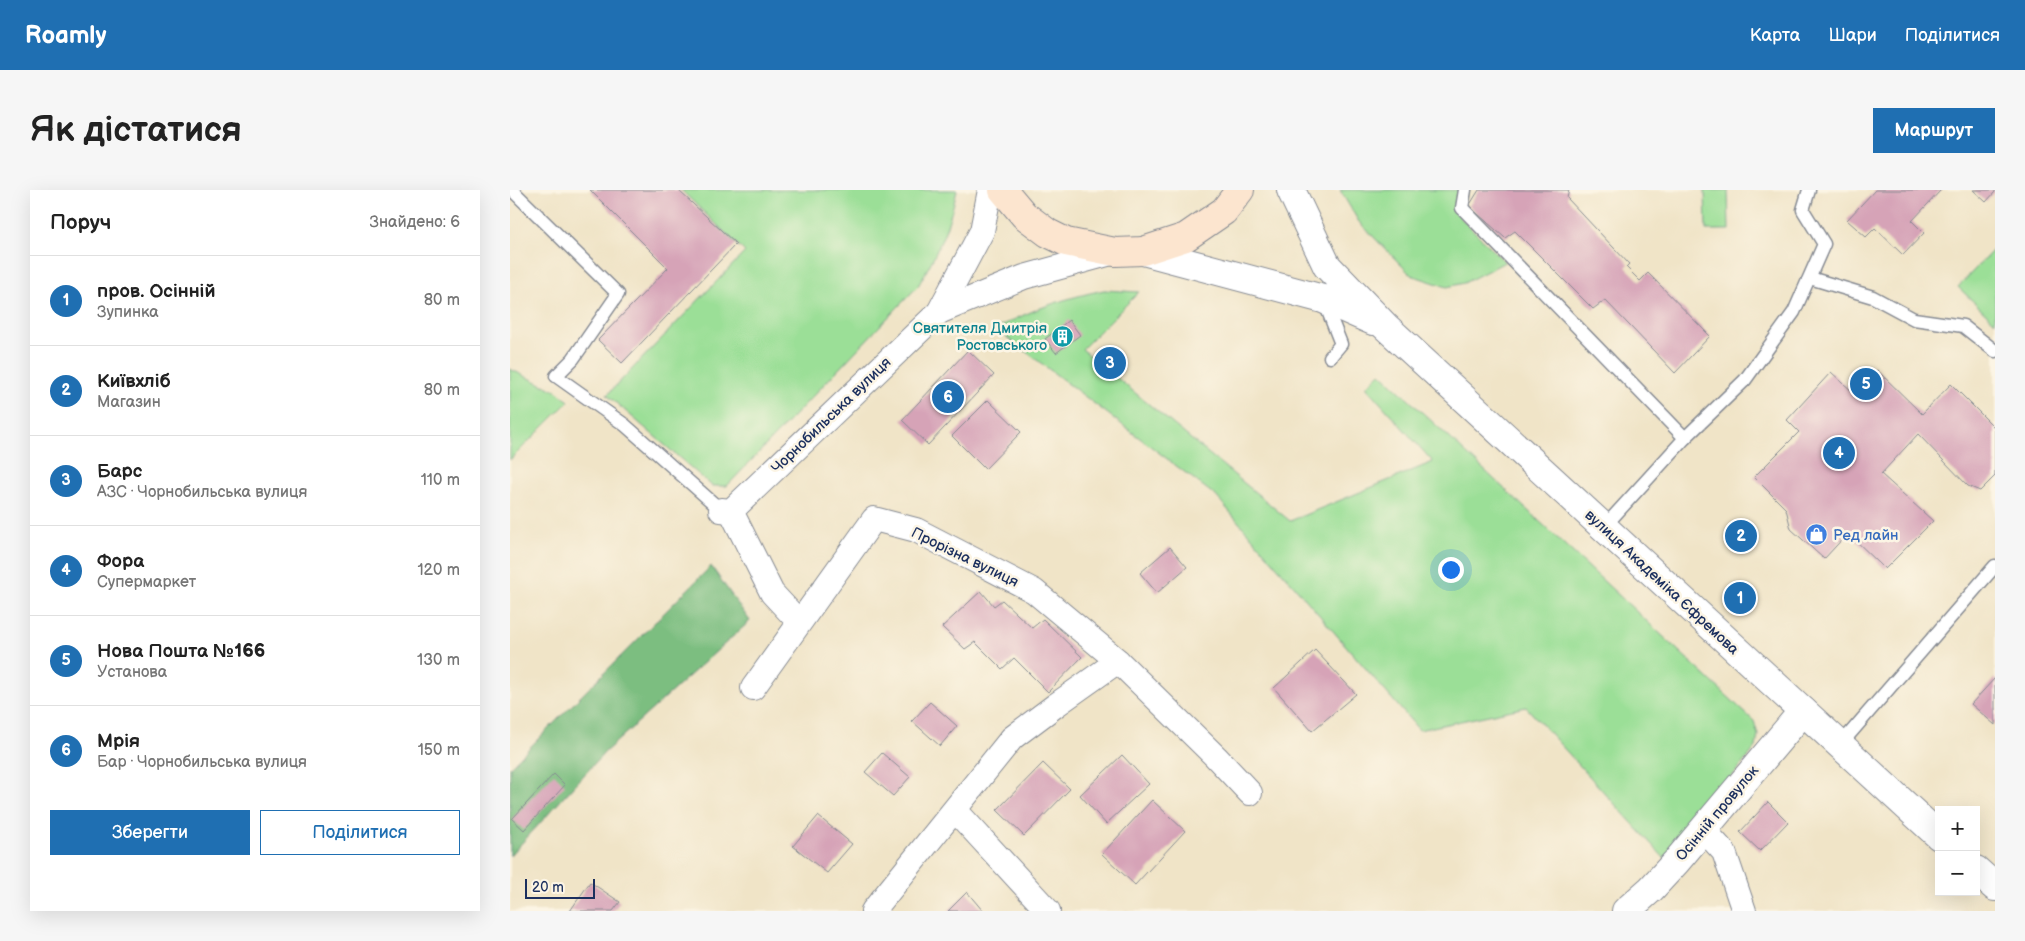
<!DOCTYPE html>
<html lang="uk">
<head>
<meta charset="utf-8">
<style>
  :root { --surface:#fff; --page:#f6f6f6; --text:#222; --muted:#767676; --line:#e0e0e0; --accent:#1f6fb2 }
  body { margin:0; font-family:"Balsamiq Sans",sans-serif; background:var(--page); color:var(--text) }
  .controls { position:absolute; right:15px; bottom:15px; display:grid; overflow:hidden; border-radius:0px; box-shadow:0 5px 20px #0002 }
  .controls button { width:45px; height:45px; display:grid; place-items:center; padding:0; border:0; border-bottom:1px solid var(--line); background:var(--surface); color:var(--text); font:25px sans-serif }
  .scale { position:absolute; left:15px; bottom:12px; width:70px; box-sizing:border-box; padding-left:5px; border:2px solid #1b2f5e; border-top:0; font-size:14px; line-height:18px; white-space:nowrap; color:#1b2f5e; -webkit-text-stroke:4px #fcf5e5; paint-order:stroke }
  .you { position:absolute; left:940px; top:379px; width:18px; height:18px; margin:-12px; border:4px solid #fff; border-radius:50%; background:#1a73e8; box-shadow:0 0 0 8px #1a73e833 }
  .badge { display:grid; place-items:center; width:32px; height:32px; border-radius:50%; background:var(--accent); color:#fff; font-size:16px; font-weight:700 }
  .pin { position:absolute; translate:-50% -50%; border:2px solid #fff; box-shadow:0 1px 5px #0006 }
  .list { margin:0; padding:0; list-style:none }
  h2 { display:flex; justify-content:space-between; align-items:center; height:65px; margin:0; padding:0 20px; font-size:21px }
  h2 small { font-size:16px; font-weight:400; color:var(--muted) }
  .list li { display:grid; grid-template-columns:32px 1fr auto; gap:15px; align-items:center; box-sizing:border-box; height:90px; padding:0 20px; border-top:1px solid var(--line) }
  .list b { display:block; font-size:19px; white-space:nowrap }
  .list p { margin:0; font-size:16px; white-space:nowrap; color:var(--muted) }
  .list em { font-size:16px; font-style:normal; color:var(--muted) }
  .actions { display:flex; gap:10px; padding:15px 20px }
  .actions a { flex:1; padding:11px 0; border:1px solid var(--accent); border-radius:0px; text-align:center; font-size:18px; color:var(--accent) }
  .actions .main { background:var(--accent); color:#fff }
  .map { position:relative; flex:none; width:1485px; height:721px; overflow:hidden; border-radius:0px }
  header { display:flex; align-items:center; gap:30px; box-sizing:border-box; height:70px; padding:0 25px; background:var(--accent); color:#fff }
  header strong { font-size:24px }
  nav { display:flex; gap:28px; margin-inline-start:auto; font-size:18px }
  .intro { display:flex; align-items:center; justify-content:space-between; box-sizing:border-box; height:120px; padding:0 30px }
  h1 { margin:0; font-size:35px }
  .button { padding:12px 22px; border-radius:0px; background:var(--accent); color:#fff; font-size:18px; font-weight:700 }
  main { display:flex; gap:30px; padding:0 30px }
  aside { flex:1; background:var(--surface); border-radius:0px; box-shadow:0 5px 20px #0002 }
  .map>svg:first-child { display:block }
  .green { fill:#9bdf97; stroke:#5b877a }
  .forest { fill:#7cbe80; stroke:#4c766f }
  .building { fill:#d6a3b7 }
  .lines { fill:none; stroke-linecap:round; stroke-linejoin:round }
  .service-casing { stroke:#868a92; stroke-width:15 }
  .minor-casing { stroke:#868a92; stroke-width:26 }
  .tertiary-casing { stroke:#868a92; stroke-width:30 }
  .secondary-casing { stroke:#868a92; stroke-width:30 }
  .service { stroke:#fff; stroke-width:12 }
  .minor { stroke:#fff; stroke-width:24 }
  .tertiary { stroke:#fff; stroke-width:28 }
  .secondary { stroke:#fce5cf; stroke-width:28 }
  .labels { text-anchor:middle; stroke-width:5; stroke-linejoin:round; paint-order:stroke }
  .culture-label { font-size:15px; fill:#0d838f; stroke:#fcf5e5; text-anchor:end }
  .street-label { font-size:15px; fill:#1b2f5e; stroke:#fcf5e5 }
  .shop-label { font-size:15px; fill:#366cbe; stroke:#fcf5e5; text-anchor:start }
</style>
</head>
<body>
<header>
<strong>Roamly</strong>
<nav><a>Карта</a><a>Шари</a><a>Поділитися</a></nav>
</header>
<div class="intro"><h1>Як дістатися</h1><a class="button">Маршрут</a></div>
<main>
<aside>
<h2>Поруч<small>Знайдено: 6</small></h2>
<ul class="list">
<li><span class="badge">1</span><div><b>пров. Осінній</b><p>Зупинка</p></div><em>80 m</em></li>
<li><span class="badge">2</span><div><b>Київхліб</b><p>Магазин</p></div><em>80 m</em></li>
<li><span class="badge">3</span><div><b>Барс</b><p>АЗС · Чорнобильська вулиця</p></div><em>110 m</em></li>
<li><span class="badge">4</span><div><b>Фора</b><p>Супермаркет</p></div><em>120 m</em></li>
<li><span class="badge">5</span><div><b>Нова Пошта №166</b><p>Установа</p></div><em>130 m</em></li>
<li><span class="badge">6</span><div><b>Мрія</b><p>Бар · Чорнобильська вулиця</p></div><em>150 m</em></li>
</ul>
<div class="actions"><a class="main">Зберегти</a><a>Поділитися</a></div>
</aside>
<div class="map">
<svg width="1485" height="721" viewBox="0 0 1485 721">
  <rect width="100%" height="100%" fill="#fcf5e5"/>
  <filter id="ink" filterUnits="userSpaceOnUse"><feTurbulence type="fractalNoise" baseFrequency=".02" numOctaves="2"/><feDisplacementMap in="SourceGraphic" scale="10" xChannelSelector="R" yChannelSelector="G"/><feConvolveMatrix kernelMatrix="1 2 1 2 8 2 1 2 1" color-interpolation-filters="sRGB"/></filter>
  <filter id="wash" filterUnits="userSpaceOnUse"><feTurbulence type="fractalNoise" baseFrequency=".0096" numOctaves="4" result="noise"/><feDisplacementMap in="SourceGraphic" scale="20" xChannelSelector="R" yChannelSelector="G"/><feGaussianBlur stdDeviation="1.12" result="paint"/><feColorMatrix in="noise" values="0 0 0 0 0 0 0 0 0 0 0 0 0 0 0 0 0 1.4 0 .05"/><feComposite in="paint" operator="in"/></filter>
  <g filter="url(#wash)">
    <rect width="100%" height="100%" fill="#f0e4c7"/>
    <!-- green -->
    <g class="green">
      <path d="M171 0H447C438 40 428 61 408 96L217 296H202L97 205 235 62Z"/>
      <path d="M830 0H949L950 27 995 72 954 93 937 97 901 85 849 32Z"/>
      <path d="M1195 0H1218L1219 40H1196Z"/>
      <path d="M1485 58V132L1448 97Z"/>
      <path d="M594 100 629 102 572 159 780 331 923 272 856 197 870 183 1244 531 1248 545 1246 557 1155 669 1016 517 909 540 706 306 486 139C522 119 555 108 594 100Z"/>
      <path d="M0 179 46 201 59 211 0 270Z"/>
    </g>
    <!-- forest -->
    <path class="forest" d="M201 376 240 431 95 562 0 666V577Z"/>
    <g id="blocks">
      <!-- building -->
      <g class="building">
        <path d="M80 0H168L226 54 112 173 88 150 158 78Z"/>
        <path d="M969 0H1059L1057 8 1119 74 1116 77 1130 91 1138 83 1200 146 1165 183 1095 110 1083 119 1005 41 995 48 959 16Z"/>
        <path d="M1365 0H1431L1402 31 1414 43 1393 65 1365 38 1356 47 1337 30Z"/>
        <path d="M1463 0H1485V2L1476 12Z"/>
        <path d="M559 130 570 145 546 163 535 149Z"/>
        <path d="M458 160 484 185 418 255 392 230Z"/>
        <path d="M1367 180 1412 224 1441 194 1485 238V286L1470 301 1458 296 1408 244 1371 284 1423 331 1375 379 1338 343 1314 369 1281 339 1276 319 1244 287 1289 242 1277 230 1321 182 1344 203Z"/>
        <path d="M478 210 511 242 475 279 442 246Z"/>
        <path d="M660 357 677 377 647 403 630 383Z"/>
        <path d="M471 401 484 416 492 410 522 438 533 429 572 467 538 502 504 468 492 479 465 452 455 459 432 437Z"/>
        <path d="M805 460 846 504 802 541 764 498Z"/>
        <path d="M1485 488V535L1461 514Z"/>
        <path d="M420 512 447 536 430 556 402 531Z"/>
        <path d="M372 563 400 587 383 606 355 582Z"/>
        <path d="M612 565 639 594 596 634 570 605Z"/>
        <path d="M533 573 560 599 514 646 487 620Z"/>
        <path d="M44 584 55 595 14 640 2 629Z"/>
        <path d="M642 610 675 641 625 695 592 664Z"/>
        <path d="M1258 612 1278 632 1250 661 1230 642Z"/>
        <path d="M308 626 342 654 317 683 283 656Z"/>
        <path d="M80 692 110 712 103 721H60Z"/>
        <path d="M457 702 473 721H438Z"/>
      </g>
    </g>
  </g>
  <g filter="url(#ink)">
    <use href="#blocks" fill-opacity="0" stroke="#868a92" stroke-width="1"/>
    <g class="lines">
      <defs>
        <g id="service">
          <path d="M2 0 108 104 63 169 46 186 115 235 211 320"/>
          <path d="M955 0 952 18 1175 248"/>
          <path d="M1300 88 1363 107 1404 129 1453 136 1485 161"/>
          <path d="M814 111 831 154 820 167"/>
          <path d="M1093 338 1175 248 1235 190 1284 122 1314 54 1293 20 1299 0"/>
          <path d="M1330 555 1485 376"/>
        </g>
        <g id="minor">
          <path d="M429 122 514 87 605 62"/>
          <path d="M211 320 221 321 429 122 472 41 480 0"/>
          <path d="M221 321 262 403 289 432"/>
          <path d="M243 498 364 329 406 340 524 401 608 471 706 567 740 603"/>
          <path d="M445 620 538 721"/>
          <path d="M1193 639 1214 662 1234 721"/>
          <path d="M363 721 502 548 546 515 608 471"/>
        </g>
        <g id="tertiary">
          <path d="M781 0 817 76 875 136 1429 646"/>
          <path d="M633 61 813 109 863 131"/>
          <path d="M1466 680 1485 697"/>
          <path d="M1116 721 1141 699 1166 672 1293 521"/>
        </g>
        <path id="secondary" d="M493 0 514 25 538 43 556 52 605 62 633 61 676 47 714 21 730 0"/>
      </defs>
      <!-- service casing -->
      <use href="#service" class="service-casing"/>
      <!-- minor casing -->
      <use href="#minor" class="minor-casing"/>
      <!-- tertiary casing -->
      <use href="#tertiary" class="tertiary-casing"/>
      <!-- secondary casing -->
      <use href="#secondary" class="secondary-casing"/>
      <!-- service -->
      <use href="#service" class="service"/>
      <!-- minor -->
      <use href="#minor" class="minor"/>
      <!-- tertiary -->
      <use href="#tertiary" class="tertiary"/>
      <!-- secondary -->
      <use href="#secondary" class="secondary"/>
    </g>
  </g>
  <!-- icons -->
  <defs>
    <symbol id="building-disc" viewBox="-11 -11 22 22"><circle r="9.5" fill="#0f9aa8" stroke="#fcf5e5"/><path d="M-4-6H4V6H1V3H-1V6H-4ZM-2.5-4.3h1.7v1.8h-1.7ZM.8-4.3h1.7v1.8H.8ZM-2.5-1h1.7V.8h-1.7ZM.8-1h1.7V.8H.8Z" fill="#fff"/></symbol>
    <symbol id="shop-disc" viewBox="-11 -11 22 22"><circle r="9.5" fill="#3f7fe0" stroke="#fcf5e5"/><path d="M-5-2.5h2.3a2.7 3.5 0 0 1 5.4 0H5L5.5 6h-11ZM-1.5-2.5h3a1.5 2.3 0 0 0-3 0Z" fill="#fff"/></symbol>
  </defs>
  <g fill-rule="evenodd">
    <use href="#building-disc" x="540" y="134" width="25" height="25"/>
    <use href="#shop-disc" x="1294" y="332" width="25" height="25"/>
  </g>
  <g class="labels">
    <!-- culture labels -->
    <g class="culture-label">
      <text x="537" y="143">Святителя Дмитрія<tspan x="537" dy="17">Ростовського</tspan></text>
    </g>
    <!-- street labels -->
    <g class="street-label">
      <text transform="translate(321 225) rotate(-44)" y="5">Чорнобильська вулиця</text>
      <text transform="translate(455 367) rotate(26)" y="5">Прорізна вулиця</text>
      <text transform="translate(1152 392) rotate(43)" y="5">вулиця Академіка Єфремова</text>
      <text transform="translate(1207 623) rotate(-50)" y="5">Осінній провулок</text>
    </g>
    <!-- shop labels -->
    <g class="shop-label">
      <text x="1323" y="350">Ред лайн</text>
    </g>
  </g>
</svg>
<div class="controls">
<button>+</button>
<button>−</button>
</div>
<div class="scale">20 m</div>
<div class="you"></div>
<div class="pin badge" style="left:1230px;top:408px">1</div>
<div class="pin badge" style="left:1231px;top:346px">2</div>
<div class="pin badge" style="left:600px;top:173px">3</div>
<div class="pin badge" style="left:1329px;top:263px">4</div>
<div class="pin badge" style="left:1356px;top:194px">5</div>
<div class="pin badge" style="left:438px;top:207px">6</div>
</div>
</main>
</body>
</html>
